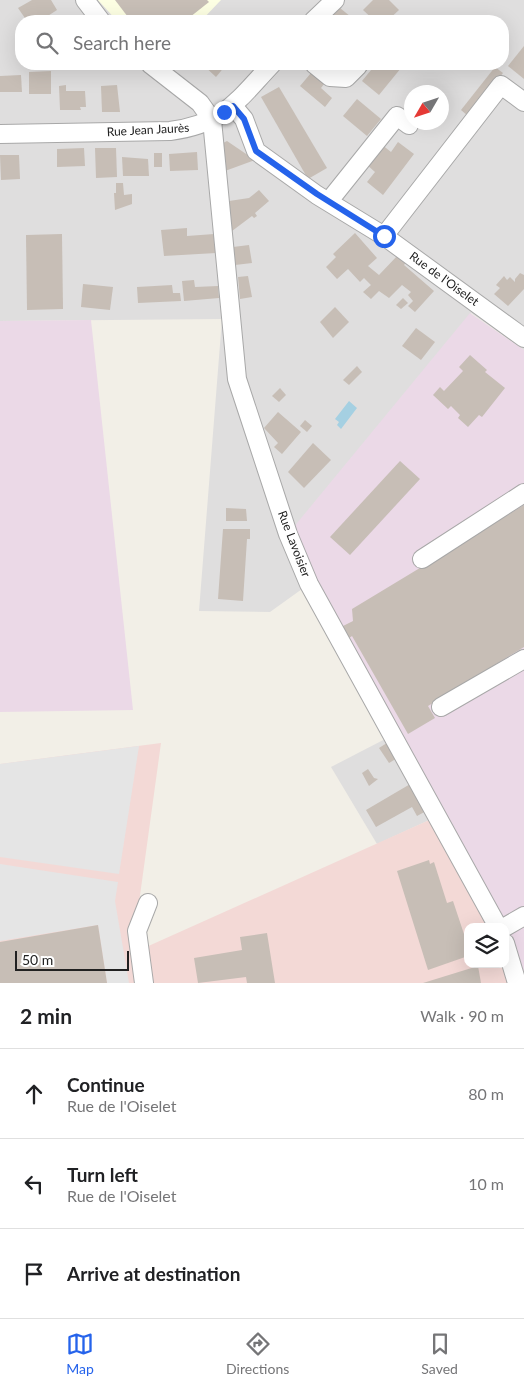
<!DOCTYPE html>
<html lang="en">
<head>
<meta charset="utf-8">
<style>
  :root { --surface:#fff; --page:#f2f2f2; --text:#202124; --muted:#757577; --line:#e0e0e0; --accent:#2563eb }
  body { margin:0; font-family:Lato,sans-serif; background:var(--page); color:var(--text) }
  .controls { position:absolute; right:15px; bottom:15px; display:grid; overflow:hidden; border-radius:10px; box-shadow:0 5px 20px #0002 }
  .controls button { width:45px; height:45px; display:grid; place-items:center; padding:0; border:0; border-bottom:1px solid var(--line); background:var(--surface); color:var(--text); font:25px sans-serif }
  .compass { position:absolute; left:404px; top:85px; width:45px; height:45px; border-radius:50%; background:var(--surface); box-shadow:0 5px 20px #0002; rotate:231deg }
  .scale { position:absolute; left:15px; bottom:12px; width:114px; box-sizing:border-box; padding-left:5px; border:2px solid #212121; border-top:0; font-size:14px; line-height:18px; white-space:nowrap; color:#212121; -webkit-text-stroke:4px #fff; paint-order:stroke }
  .stop { position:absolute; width:15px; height:15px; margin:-11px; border:4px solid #2563eb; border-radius:50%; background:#fff }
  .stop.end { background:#2563eb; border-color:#fff; box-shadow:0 1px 5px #0008 }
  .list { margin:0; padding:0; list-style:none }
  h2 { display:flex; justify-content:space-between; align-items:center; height:65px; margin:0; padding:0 20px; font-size:21px }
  h2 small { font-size:16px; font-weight:400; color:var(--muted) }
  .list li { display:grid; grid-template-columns:32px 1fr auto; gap:15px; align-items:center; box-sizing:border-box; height:90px; padding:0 20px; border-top:1px solid var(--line) }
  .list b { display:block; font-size:19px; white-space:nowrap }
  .list p { margin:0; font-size:16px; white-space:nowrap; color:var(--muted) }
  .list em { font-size:16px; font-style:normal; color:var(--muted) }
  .icon { flex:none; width:28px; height:28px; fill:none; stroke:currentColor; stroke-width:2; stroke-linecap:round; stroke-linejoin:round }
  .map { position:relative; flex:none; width:524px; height:983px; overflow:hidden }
  .search { position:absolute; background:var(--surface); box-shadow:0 5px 20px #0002; left:15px; right:15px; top:15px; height:55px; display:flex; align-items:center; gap:12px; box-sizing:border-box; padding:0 18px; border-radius:20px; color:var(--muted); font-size:19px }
  .sheet { height:335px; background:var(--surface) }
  nav { display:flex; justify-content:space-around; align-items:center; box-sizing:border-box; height:70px; border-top:1px solid var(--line); background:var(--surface); font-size:14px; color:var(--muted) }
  nav a { display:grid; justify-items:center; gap:2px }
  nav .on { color:var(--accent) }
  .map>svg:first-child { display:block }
  .residential { fill:#dfdede; fill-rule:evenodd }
  .commercial { fill:#f3d9d6 }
  .industrial { fill:#ebd9e7 }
  .education { fill:#fdffe3 }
  .parking { fill:#e5e5e5 }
  .water { fill:#a5d0e2 }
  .building { fill:#c7beb6 }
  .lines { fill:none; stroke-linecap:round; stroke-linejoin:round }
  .minor-casing { stroke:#a8a8a8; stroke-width:20 }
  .minor { stroke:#fff; stroke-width:18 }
  .route { stroke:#2563eb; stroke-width:6 }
  .labels { text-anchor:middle; stroke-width:4.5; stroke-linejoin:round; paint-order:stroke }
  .street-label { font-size:12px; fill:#212121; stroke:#fff }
</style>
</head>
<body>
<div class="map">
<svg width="524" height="983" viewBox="0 0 524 983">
  <rect width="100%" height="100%" fill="#f2efe7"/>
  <!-- residential -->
  <g class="residential">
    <path d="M0 0H524V350L471 313 309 584 270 612 199 611 222 319 0 321ZM21 21H503V64H21ZM412 92H442V122H412Z"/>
    <path d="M391 736 436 817 377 844 331 767Z"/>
  </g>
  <!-- commercial -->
  <path class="commercial" d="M161 743 138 910 144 948 436 817 498 927H468V964H505L517 983H0V764Z"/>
  <!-- industrial -->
  <g class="industrial">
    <path d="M470 313 524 350V983H517L505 927 288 534Z"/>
    <path d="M91 320 133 710 0 712V321Z"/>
  </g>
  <!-- education -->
  <path class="education" d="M98 0H221L201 21H117Z"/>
  <!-- parking -->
  <g class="parking">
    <path d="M139 746 119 874 0 857V764Z"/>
    <path d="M0 864 118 882 115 901 129 983H107L98 925 0 941Z"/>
  </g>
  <!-- water -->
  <path class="water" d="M349 401 357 408 341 429 337 425 339 422 335 419Z"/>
  <!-- building -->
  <g class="building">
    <path d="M32 0H51L57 10 40 21H27L18 8Z"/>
    <path d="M115 0H207L209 2 185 21H131Z"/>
    <path d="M373 0H389L399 10 387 21H375L363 10Z"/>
    <path d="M340 8 356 21H326Z"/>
    <path d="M524 46V79L508 66Z"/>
    <path d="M202 64H234L230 69 226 65 216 77Z"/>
    <path d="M376 64H396L401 68 379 95 362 81Z"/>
    <path d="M495 67 503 73 468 116 461 110Z"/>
    <path d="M51 71V94H29V72Z"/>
    <path d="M311 73 324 84 321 88 332 98 325 107 300 86Z"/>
    <path d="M21 75 22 92H0V76Z"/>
    <path d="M66 85V91H85L86 107H80L81 110H60L59 86Z"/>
    <path d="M117 85 120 112H102L101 86Z"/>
    <path d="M279 87 327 168 308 179 261 97Z"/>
    <path d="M357 99 381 119 367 136 343 116Z"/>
    <path d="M227 141 255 160 225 171 223 143Z"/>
    <path d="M398 142 414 154 383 195 367 182 375 172 366 164 381 144 391 152Z"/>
    <path d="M84 148 85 166 57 167V149Z"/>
    <path d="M95 148H116L117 177 96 178Z"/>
    <path d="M197 152 198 170 170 171 169 154Z"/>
    <rect x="154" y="153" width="8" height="14"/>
    <path d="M0 155H19L20 179 1 180Z"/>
    <path d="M122 157 148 159 149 176H123Z"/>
    <path d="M116 183H123L124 195 132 194V204L115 210 114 193H116Z"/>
    <path d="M259 190 269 201 255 213 257 216 254 218 252 216 232 231 229 201 249 198Z"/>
    <path d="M187 228V236L214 234 216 253 164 256 161 230Z"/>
    <path d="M355 233 377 258 368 266 379 275 398 255 407 261 404 265 434 291 415 312 408 306 413 301 408 295 411 292 402 285 389 298 379 291 371 299 363 292 371 285 364 278 360 282 348 269 337 279 326 267 336 257 333 254Z"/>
    <path d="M62 234 63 309 27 310 26 235Z"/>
    <path d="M249 245 252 263 235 265 233 247Z"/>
    <path d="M520 273 524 275V289L508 306 494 294 500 288 496 285 504 276 507 280 510 277 515 282V279Z"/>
    <path d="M248 276 252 297 240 299 238 277Z"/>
    <path d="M194 280 195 287 218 286 219 298 184 301 182 281Z"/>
    <path d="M83 284 113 287 110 310 81 307Z"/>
    <path d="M172 285 173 293H180L181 301 138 303 137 287Z"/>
    <path d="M403 298 408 303 401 309 396 305Z"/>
    <path d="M335 307 349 322 333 338 320 322Z"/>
    <path d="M416 328 435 342 421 360 402 346Z"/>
    <path d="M470 355 487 370 485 372 505 388 482 417 479 415 468 427 458 418 460 415 451 406 448 409 433 395 440 387 444 391 463 371 459 367Z"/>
    <path d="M357 366 362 372 349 385 343 380Z"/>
    <path d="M280 388 286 395 279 402 272 396Z"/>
    <path d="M278 412 301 432 282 454 274 447 278 443 264 428Z"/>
    <path d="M305 420 312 426 307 432 300 426Z"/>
    <path d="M313 443 331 460 304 488 288 472Z"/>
    <path d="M400 461 420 479 350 555 330 537Z"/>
    <path d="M524 505V647L428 706 435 718 408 734 352 636 348 639 341 627 353 621 352 609Z"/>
    <path d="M226 508 246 509 247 521H226Z"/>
    <path d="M223 529H250V539H247L243 601 218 599Z"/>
    <path d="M390 741 399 757 389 763 379 748Z"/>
    <path d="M368 769 374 778 378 779 369 786 362 773Z"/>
    <path d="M412 783 428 810 417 816 412 807 376 827 366 810Z"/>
    <path d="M429 860 430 864 434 862 447 903 453 901 465 937 468 936V956L428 970 397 871Z"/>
    <path d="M98 925 107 983H0V942Z"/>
    <path d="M267 933 275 983H247L246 977 198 983 194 958 242 950 240 937Z"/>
    <path d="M478 966 481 983H423Z"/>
  </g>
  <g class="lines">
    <defs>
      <g id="minor">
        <path d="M85 0 101 21"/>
        <path d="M313 21 335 0"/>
        <path d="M150 64 200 103 212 120"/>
        <path d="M314 64 330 77 346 78 358 66"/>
        <path d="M233 106 244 119 256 151 317 195 384 236 524 338"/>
        <path d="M212 120 237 379 288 534 309 584 498 927"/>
        <path d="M0 134 170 131C224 124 237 101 272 64"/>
        <path d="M329 201 397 116 409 125"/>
        <path d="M384 236 501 85 524 102"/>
        <path d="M422 559 524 493"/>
        <path d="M441 707 524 659"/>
        <path d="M505 927 524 916"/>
        <path d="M505 943 517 983"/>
        <path d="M144 983 137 931 148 903"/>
      </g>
    </defs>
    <!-- minor casing -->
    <use href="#minor" class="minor-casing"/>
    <!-- minor -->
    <use href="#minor" class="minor"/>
  </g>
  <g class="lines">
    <!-- route -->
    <path class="route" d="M224 112 233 106 244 119 256 151 317 194 384 236"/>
  </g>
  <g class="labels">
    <!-- street labels -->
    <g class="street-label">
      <text transform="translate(148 130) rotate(-3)" y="4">Rue Jean Jaurès</text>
      <text transform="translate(444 279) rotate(36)" y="4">Rue de l'Oiselet</text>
      <text transform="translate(294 544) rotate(69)" y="4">Rue Lavoisier</text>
    </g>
  </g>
</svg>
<div class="controls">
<button><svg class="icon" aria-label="layers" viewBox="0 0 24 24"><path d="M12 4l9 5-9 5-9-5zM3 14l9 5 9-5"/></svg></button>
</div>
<svg class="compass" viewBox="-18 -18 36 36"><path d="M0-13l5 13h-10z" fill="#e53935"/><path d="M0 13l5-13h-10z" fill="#757577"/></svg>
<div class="scale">50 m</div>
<div class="stop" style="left:384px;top:236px"></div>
<div class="stop end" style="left:224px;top:112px"></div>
<div class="search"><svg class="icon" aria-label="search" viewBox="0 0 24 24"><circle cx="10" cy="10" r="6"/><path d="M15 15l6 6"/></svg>Search here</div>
</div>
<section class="sheet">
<h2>2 min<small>Walk · 90 m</small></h2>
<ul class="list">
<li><svg class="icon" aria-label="ahead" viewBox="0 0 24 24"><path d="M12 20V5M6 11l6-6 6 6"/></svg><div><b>Continue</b><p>Rue de l'Oiselet</p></div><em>80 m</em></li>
<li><svg class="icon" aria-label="left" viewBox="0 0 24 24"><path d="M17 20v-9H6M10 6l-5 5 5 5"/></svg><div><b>Turn left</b><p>Rue de l'Oiselet</p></div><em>10 m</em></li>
<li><svg class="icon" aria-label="arrive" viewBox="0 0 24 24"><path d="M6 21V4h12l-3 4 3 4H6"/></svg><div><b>Arrive at destination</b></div></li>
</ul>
</section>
<nav>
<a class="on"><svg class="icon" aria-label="map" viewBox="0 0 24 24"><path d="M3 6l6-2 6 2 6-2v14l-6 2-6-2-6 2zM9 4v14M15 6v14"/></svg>Map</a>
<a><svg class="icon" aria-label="directions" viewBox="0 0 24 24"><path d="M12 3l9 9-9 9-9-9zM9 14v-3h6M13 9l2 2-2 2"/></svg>Directions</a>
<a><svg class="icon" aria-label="saved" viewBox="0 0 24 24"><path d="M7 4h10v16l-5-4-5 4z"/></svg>Saved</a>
</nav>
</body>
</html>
